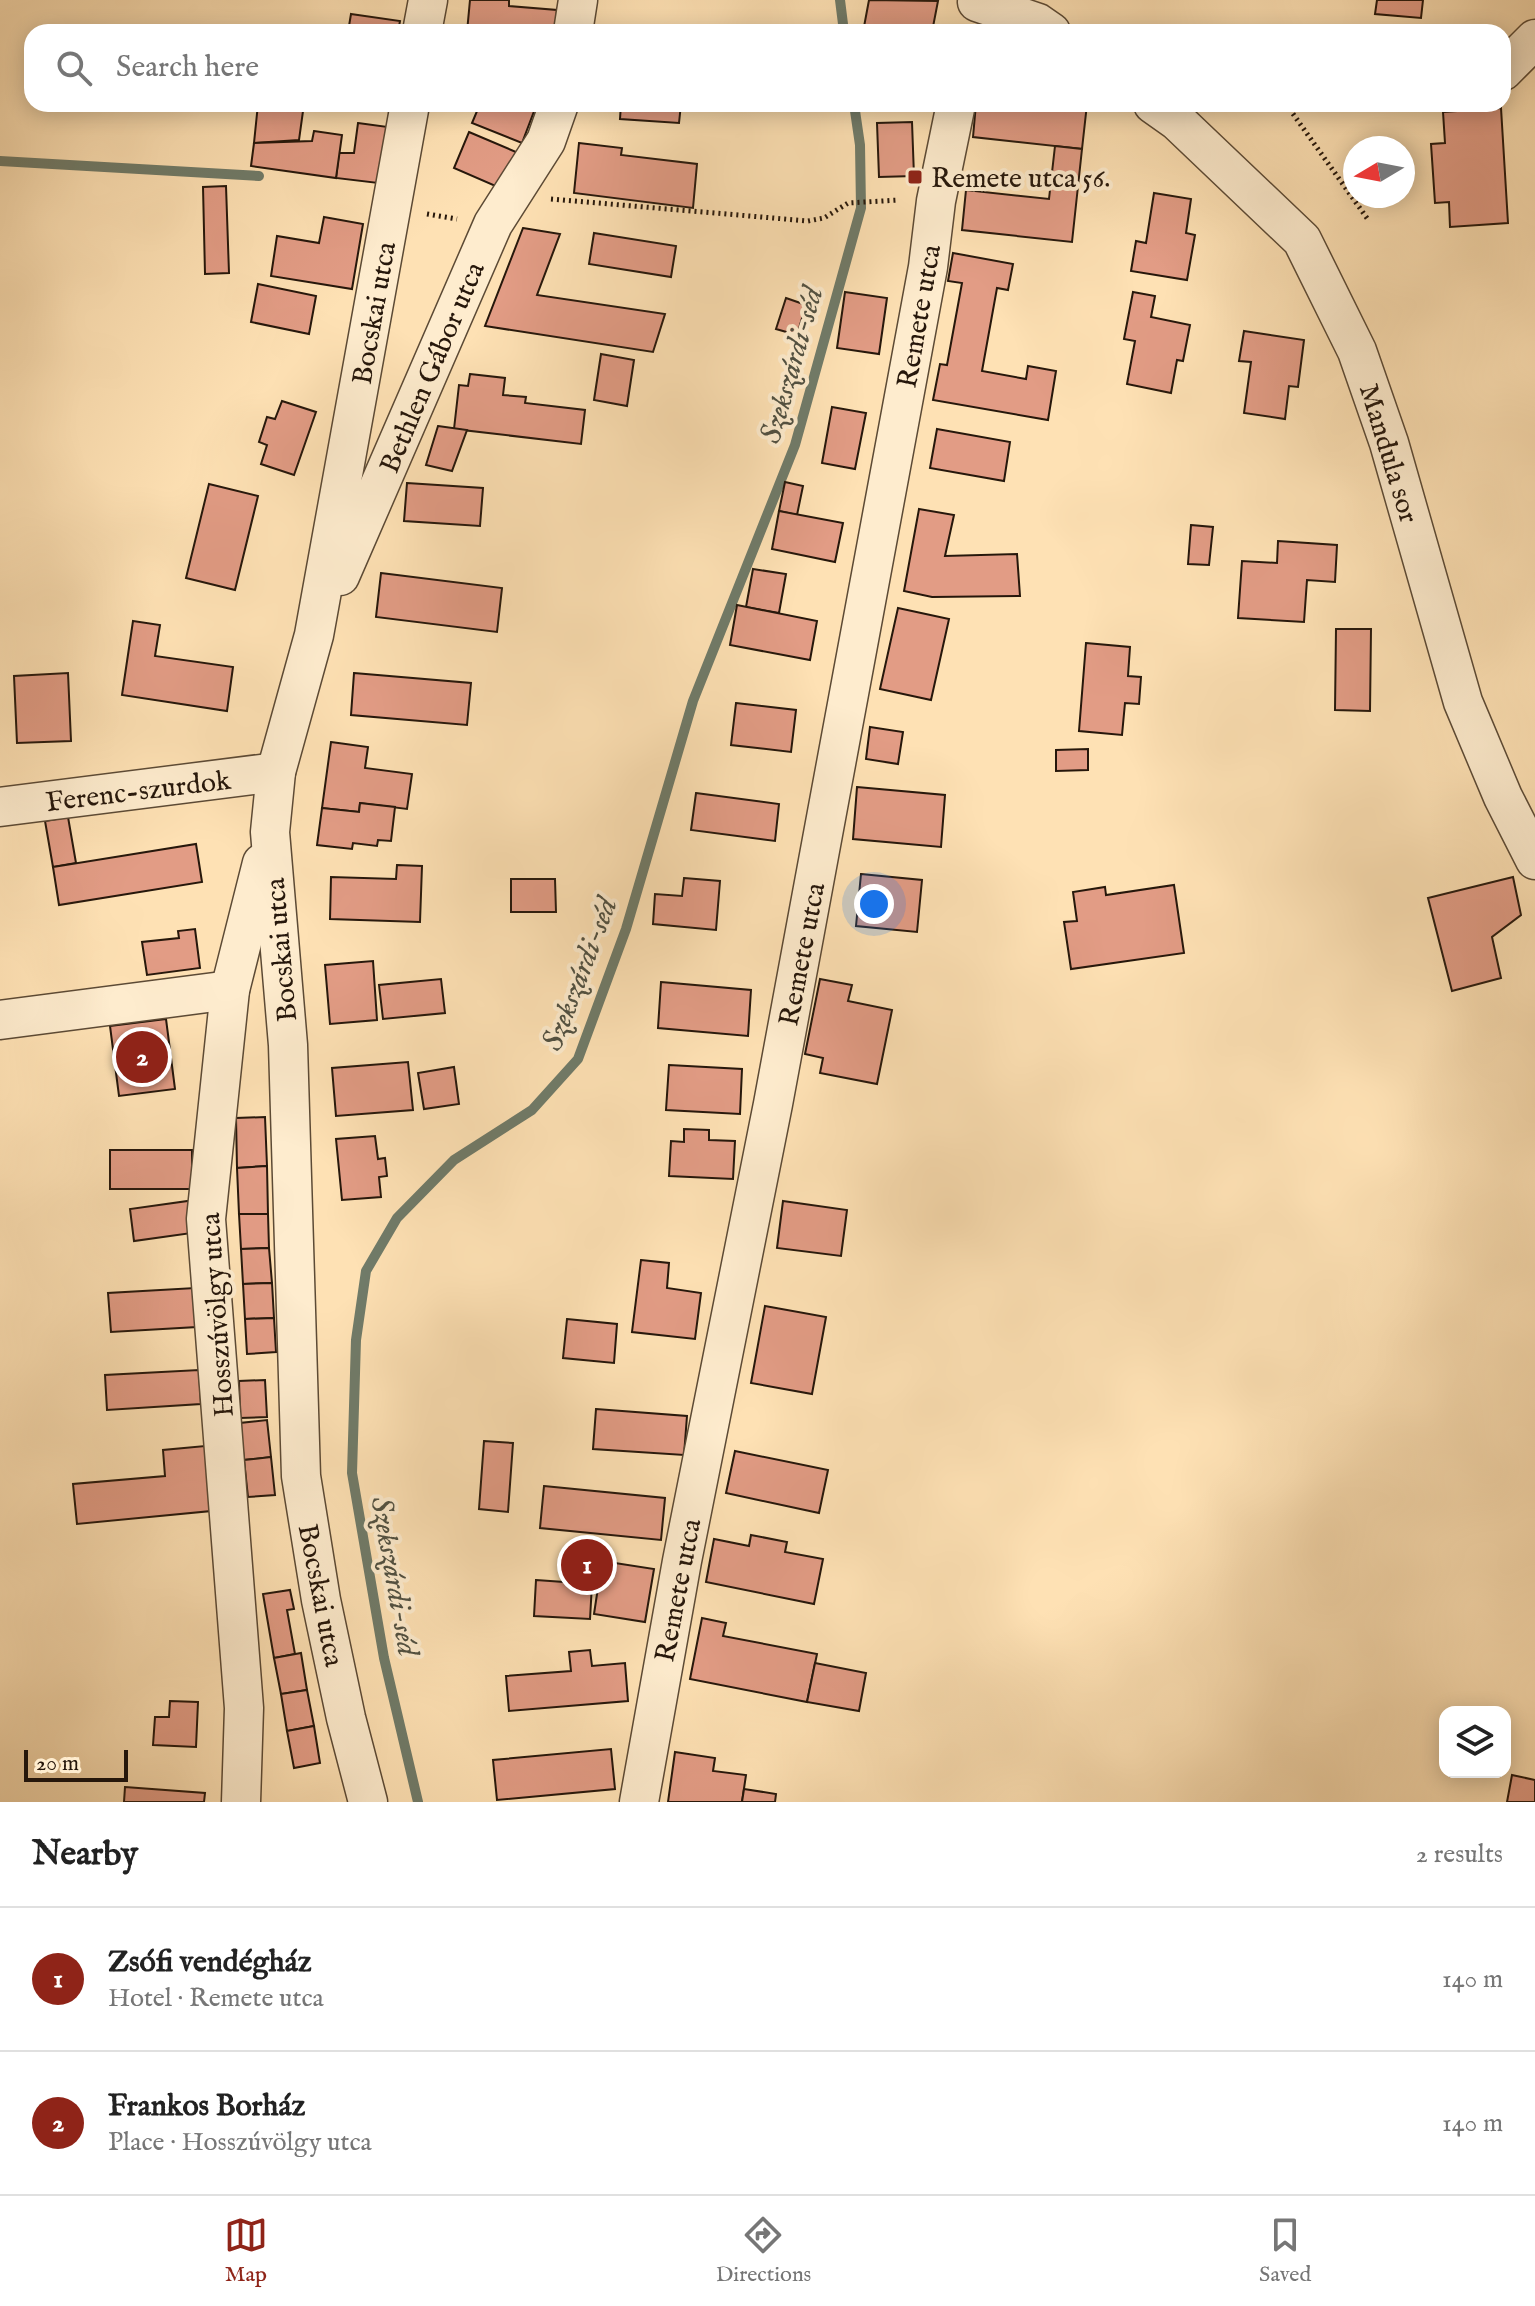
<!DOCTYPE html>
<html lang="en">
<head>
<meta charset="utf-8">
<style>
  :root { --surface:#fff; --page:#f2f2f2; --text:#222; --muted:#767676; --line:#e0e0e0; --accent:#8f2418 }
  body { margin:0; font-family:"IM FELL English",serif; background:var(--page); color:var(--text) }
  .controls { position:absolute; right:24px; bottom:24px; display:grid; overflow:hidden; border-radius:16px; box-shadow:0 4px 20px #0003 }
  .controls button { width:72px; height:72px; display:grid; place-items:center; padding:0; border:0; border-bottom:2px solid var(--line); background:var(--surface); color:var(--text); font:40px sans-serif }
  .compass { position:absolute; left:1343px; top:136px; width:72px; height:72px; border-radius:50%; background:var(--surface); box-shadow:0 4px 20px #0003; rotate:260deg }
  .scale { position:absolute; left:24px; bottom:20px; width:104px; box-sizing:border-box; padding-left:8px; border:4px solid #26170b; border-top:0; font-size:22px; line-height:28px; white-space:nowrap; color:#26170b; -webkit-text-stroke:6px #feecce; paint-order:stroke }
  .you { position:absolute; left:874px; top:904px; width:28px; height:28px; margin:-20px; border:6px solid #fff; border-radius:50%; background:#1a73e8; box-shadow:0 0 0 12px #1a73e833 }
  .badge { display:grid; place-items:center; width:52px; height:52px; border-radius:50%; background:var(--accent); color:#fff; font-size:26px; font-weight:700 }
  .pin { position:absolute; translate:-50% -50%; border:4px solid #fff; box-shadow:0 2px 8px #0006 }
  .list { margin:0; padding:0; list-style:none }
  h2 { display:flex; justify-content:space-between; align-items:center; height:104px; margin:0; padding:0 32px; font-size:34px }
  h2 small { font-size:26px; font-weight:400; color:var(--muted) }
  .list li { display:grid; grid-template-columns:52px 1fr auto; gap:24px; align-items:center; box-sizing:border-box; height:144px; padding:0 32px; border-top:2px solid var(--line) }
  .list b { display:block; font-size:30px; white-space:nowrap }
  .list p { margin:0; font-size:26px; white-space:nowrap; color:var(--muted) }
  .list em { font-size:26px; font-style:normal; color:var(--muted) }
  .icon { flex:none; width:44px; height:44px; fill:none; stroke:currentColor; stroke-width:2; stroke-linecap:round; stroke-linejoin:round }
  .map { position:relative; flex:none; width:1535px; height:1802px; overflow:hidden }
  .search { position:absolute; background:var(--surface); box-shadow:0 4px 20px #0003; left:24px; right:24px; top:24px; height:88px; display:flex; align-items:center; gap:20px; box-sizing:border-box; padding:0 28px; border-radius:24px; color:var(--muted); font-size:30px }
  .sheet { height:392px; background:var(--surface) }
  nav { display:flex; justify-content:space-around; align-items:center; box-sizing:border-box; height:112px; border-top:2px solid var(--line); background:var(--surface); font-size:22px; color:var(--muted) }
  nav a { display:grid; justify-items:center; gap:4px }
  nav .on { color:var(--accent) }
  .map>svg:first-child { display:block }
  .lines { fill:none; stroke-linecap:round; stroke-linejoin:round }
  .stream { stroke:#707b69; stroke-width:10 }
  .building { fill:#e29c85; stroke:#26170b; stroke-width:2 }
  .minor-casing { stroke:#5c4a35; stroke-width:41 }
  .path { stroke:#26170b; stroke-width:5; stroke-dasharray:2 4; stroke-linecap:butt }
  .minor { stroke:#feecce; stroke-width:38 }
  .poi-dot { fill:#8f2418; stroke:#feecce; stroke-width:3 }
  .labels { text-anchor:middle; stroke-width:8; stroke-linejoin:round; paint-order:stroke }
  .poi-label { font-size:28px; fill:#26170b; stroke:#feecce; text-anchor:start }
  .street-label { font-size:28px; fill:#26170b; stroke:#feecce }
  .water-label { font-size:30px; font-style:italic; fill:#515142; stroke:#feecce }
</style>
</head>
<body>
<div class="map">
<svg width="1535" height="1802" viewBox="0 0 1535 1802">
  <rect width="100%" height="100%" fill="#fee1b4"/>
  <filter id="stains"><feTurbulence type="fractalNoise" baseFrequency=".0025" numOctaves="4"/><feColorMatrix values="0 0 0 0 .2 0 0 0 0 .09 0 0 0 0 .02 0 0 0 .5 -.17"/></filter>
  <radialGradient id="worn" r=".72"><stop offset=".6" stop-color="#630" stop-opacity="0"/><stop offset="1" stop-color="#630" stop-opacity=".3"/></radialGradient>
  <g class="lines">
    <!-- stream -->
    <g class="stream">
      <path d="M840 0 844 32"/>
      <path d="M0 161 259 176"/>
      <path d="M418 1802 384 1658 352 1473 356 1340 366 1271 397 1218 454 1160 532 1110 578 1059 626 929 693 701 795 445 861 208 860 145 854 104"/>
    </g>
  </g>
  <!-- building -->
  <g class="building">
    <path d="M470 0H509V6L557 10 555 32H467Z"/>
    <path d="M869 0 938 1 932 32H863Z"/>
    <path d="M1377 0H1423L1421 18 1375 14Z"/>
    <path d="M351 14 400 21 398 32H348Z"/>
    <path d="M258 104H304L299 140 254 143Z"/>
    <path d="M480 104H530L536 106 522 143 472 123Z"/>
    <path d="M621 104H681L679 123 620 119Z"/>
    <path d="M976 104H1017L1059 109V104H1087L1082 149 973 137Z"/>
    <path d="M1501 108 1508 223 1450 227 1449 202 1435 203 1431 144 1445 143 1443 112Z"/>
    <path d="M912 122 914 176 879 177 877 123Z"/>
    <path d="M358 123 388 127 378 183 336 178 339 153H354Z"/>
    <path d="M314 131 342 135 336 178 251 166 254 143 312 141Z"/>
    <path d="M469 132 516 152 500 188 454 168Z"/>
    <path d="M579 143 622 148 621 155 697 164 693 208 574 193Z"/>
    <path d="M1055 146 1082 149 1072 242 962 230 966 190 1049 199Z"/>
    <path d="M226 186 229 273 205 274 203 187Z"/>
    <path d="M1154 193 1191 199 1186 233 1195 235 1187 280 1131 271 1136 241 1146 243Z"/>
    <path d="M324 217 363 224 352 289 271 276 277 236 319 243Z"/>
    <path d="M523 228 560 234 537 295 665 314 653 352 485 326Z"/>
    <path d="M594 233 676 246 671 277 589 264Z"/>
    <path d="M953 253 1013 264 1008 290 997 288 982 371 1026 379 1028 366 1056 371 1048 420 933 400 940 364 947 365 962 283 948 281Z"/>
    <path d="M258 284 316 296 309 334 251 322Z"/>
    <path d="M845 292 887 298 879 354 837 348Z"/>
    <path d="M1133 292 1155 296 1151 317 1190 325 1183 361 1177 360 1171 393 1127 384 1135 341 1124 339Z"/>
    <path d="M786 298 806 305 797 335 776 329Z"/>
    <path d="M1244 331 1304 340 1298 387 1289 386 1285 419 1244 413 1251 362 1239 361Z"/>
    <path d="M601 354 634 360 627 406 594 400Z"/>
    <path d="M470 374 505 378 503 395 526 397 525 403 585 410 581 444 454 429 459 385 468 386Z"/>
    <path d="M282 401 316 412 294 475 261 464 267 445 259 442 267 417 275 419Z"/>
    <path d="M832 407 866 413 855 469 822 463Z"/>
    <path d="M438 426 467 430 452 471 426 465Z"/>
    <path d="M937 429 1010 442 1004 481 930 468Z"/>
    <path d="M785 482 803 486 797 515 779 511Z"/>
    <path d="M407 483 483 488 480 526 404 521Z"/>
    <path d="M209 484 258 496 235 590 186 578Z"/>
    <path d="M919 509 954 515 945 556 1017 554 1020 596 932 597 904 591Z"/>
    <path d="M779 511 843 523 835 562 772 549Z"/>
    <path d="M1191 525 1213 527 1209 565 1188 564Z"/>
    <path d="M1278 541 1337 545 1335 582 1307 580 1304 622 1238 618 1242 561 1277 563Z"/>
    <path d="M753 569 786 574 779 613 746 607Z"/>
    <path d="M381 573 502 588 497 632 376 617Z"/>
    <path d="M737 605 817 621 810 660 730 645Z"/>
    <path d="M898 608 949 619 931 700 880 689Z"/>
    <path d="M133 621 160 625 155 656 233 667 227 711 122 695Z"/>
    <path d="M1336 629H1371L1370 711 1335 710Z"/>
    <path d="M1086 643 1130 647 1128 676 1141 677 1139 704 1125 703 1122 735 1079 731Z"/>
    <path d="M68 673 71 741 17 743 14 676Z"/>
    <path d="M354 673 471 683 467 725 351 715Z"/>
    <path d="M736 703 796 710 791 752 731 745Z"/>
    <path d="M870 727 903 732 898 764 866 759Z"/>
    <path d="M331 742 368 747 365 768 412 774 407 809 360 803 359 812 322 808Z"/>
    <path d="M1088 749V770L1056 771V750Z"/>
    <path d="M857 787 945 795 941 847 853 839Z"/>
    <path d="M696 793 779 804 775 841 691 830Z"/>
    <path d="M360 803 395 807 391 841 378 840 377 846 353 843 352 849 317 845 322 808 359 812Z"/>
    <path d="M68 817 76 863 53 867 45 821Z"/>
    <path d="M196 844 202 882 59 905 53 867Z"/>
    <path d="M397 865 422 866 420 922 330 919 331 877 396 879Z"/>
    <path d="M861 874 922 880 917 932 856 926Z"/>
    <path d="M1513 877 1521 915 1492 937 1501 978 1452 991 1428 898Z"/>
    <path d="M684 878 720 881 716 930 653 924 655 894 682 896Z"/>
    <path d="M511 879H555L556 912H511Z"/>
    <path d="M1174 885 1184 953 1071 969 1064 922 1077 921 1073 892 1105 887 1106 895Z"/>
    <path d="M195 929 200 968 147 975 142 942 179 938 178 931Z"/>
    <path d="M373 961 377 1020 330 1024 325 965Z"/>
    <path d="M441 979 445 1013 383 1019 379 985Z"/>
    <path d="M820 979 852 985 848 1001 892 1010 877 1084 820 1073 823 1058 805 1054Z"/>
    <path d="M661 982 751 990 748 1036 658 1028Z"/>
    <path d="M166 1019 175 1089 119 1096 110 1026Z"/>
    <path d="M408 1062 413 1110 336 1116 332 1068Z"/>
    <path d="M669 1065 742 1069 740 1114 666 1110Z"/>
    <path d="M454 1067 459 1104 424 1109 418 1073Z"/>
    <path d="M265 1117 267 1166 237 1168 236 1118Z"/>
    <path d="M684 1129 709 1130V1140L735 1141 733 1179 669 1176 671 1141 684 1142Z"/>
    <path d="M375 1136 378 1159 385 1158 387 1176 379 1177 381 1197 342 1200 336 1139Z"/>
    <rect x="110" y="1150" width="82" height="39"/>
    <path d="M267 1166 268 1214H239L237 1168Z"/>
    <path d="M195 1200 199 1232 134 1241 130 1209Z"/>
    <path d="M783 1201 847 1210 841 1256 777 1248Z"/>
    <path d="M239 1214H268L269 1248 241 1249Z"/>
    <path d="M269 1248 272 1283 243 1284 241 1249Z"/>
    <path d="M641 1260 669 1263 667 1288 701 1293 695 1339 632 1332Z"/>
    <path d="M272 1283 274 1318 245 1319 243 1284Z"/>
    <path d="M195 1288 197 1327 111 1332 108 1293Z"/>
    <path d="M765 1306 826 1317 812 1394 751 1383Z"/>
    <path d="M274 1318 276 1352 247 1354 245 1319Z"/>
    <path d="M567 1319 617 1324 614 1363 563 1358Z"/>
    <path d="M199 1370 201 1404 107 1410 105 1375Z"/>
    <path d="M265 1380 267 1417 240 1418 239 1381Z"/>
    <path d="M596 1409 687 1416 684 1455 593 1449Z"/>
    <path d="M267 1420 271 1457 244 1460 240 1423Z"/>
    <path d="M484 1441 513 1443 508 1512 479 1509Z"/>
    <path d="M205 1446 211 1511 77 1524 73 1484 165 1476 163 1450Z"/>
    <path d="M735 1451 828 1470 819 1513 726 1493Z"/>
    <path d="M271 1457 275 1495 248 1497 244 1460Z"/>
    <path d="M544 1486 665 1498 661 1540 540 1528Z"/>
    <path d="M751 1535 787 1542 785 1552 823 1559 814 1604 706 1582 714 1539 749 1546Z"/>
    <path d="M602 1561 654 1569 645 1622 594 1614Z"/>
    <path d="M536 1580 592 1584 590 1619 534 1616Z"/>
    <path d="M290 1590 294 1609 287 1610 295 1654 274 1658 263 1594Z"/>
    <path d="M702 1618 726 1623 723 1636 817 1654 807 1702 690 1679Z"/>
    <path d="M590 1650 592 1666 625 1663 628 1701 509 1711 506 1676 571 1671 569 1652Z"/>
    <path d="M301 1653 307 1690 281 1694 274 1658Z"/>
    <path d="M815 1663 866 1673 859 1711 807 1702Z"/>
    <path d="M307 1690 314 1726 287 1731 281 1694Z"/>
    <path d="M170 1701 198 1702 196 1747 153 1745 155 1717H169Z"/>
    <path d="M314 1726 320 1763 294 1768 287 1731Z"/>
    <path d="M611 1749 615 1789 497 1800 493 1760Z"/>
    <path d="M675 1752 715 1758 713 1771 746 1775 742 1802H668Z"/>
    <path d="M1512 1775 1535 1780V1802H1507Z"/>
    <path d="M125 1787 205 1793 204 1802H124Z"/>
    <path d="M744 1789 776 1794 775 1802H742Z"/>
  </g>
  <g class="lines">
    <defs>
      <g id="minor">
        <path d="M977 2 1038 23 1051 32"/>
        <path d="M422 32 428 0"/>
        <path d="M573 32 578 0"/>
        <path d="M1503 71 1535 39"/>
        <path d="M1153 104 1177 121 1302 240 1357 351 1389 443 1463 702 1503 797 1535 860"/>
        <path d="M340 576 493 224 546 141 559 104"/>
        <path d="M0 807 276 772"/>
        <path d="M0 1020 230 990"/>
        <path d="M241 1802 244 1708 206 1219 230 990 262 863"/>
        <path d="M368 1802 346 1718 321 1600 301 1476 288 1045 270 832 276 772 314 635 410 104"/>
        <path d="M639 1802 682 1561 773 1104 928 267 936 201 956 104"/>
      </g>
    </defs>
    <!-- minor casing -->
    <use href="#minor" class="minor-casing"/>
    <!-- path -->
    <g class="path">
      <path d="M1286 104 1369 221"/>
      <path d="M551 199 808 221 824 218 848 203 899 200"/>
      <path d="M427 214 457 219"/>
    </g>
    <!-- minor -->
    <use href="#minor" class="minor"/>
  </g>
  <!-- markers -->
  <rect class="poi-dot" x="907" y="169" width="16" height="16" rx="4"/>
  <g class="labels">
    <!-- poi labels -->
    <g class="poi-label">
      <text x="931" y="187">Remete utca 56.</text>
    </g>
    <!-- street labels -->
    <g class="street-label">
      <text transform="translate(373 313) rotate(-80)" y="10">Bocskai utca</text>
      <text transform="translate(918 316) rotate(-80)" y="10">Remete utca</text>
      <text transform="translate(431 367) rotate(-67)" y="10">Bethlen Gábor utca</text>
      <text transform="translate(1390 453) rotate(73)" y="10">Mandula sor</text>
      <text transform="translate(138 790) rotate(-7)" y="10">Ferenc-szurdok</text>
      <text transform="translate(280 950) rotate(-95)" y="10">Bocskai utca</text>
      <text transform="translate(801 954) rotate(-79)" y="10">Remete utca</text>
      <text transform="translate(216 1315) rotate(-94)" y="10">Hosszúvölgy utca</text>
      <text transform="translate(677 1590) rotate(-79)" y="10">Remete utca</text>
      <text transform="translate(322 1595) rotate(79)" y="10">Bocskai utca</text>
    </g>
    <!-- water labels -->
    <g class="water-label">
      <text transform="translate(791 365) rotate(-74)" y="10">Szekszárdi-séd</text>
      <text transform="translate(579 974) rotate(-69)" y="10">Szekszárdi-séd</text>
      <text transform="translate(395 1576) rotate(80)" y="10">Szekszárdi-séd</text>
    </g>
  </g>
  <rect width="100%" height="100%" filter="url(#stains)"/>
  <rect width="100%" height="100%" fill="url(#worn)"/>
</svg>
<div class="controls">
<button><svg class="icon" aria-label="layers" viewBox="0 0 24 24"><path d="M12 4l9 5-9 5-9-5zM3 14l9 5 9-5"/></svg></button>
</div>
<svg class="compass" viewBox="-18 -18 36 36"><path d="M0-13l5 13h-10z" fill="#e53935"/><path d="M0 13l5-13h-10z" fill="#767676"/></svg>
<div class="scale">20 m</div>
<div class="you"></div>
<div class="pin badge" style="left:587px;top:1565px">1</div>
<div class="pin badge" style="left:142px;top:1057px">2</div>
<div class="search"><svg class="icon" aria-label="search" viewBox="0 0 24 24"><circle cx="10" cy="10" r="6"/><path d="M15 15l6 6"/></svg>Search here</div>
</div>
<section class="sheet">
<h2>Nearby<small>2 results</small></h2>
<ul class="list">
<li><span class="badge">1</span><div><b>Zsófi vendégház</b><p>Hotel · Remete utca</p></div><em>140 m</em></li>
<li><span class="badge">2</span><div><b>Frankos Borház</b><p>Place · Hosszúvölgy utca</p></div><em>140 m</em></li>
</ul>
</section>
<nav>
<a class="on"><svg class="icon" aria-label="map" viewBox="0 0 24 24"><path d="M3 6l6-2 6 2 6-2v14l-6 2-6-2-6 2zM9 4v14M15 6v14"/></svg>Map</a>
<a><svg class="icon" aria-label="directions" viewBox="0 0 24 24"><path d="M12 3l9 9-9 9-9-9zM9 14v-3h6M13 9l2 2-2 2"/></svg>Directions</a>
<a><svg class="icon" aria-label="saved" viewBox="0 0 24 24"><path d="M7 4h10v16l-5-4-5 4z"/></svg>Saved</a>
</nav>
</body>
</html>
